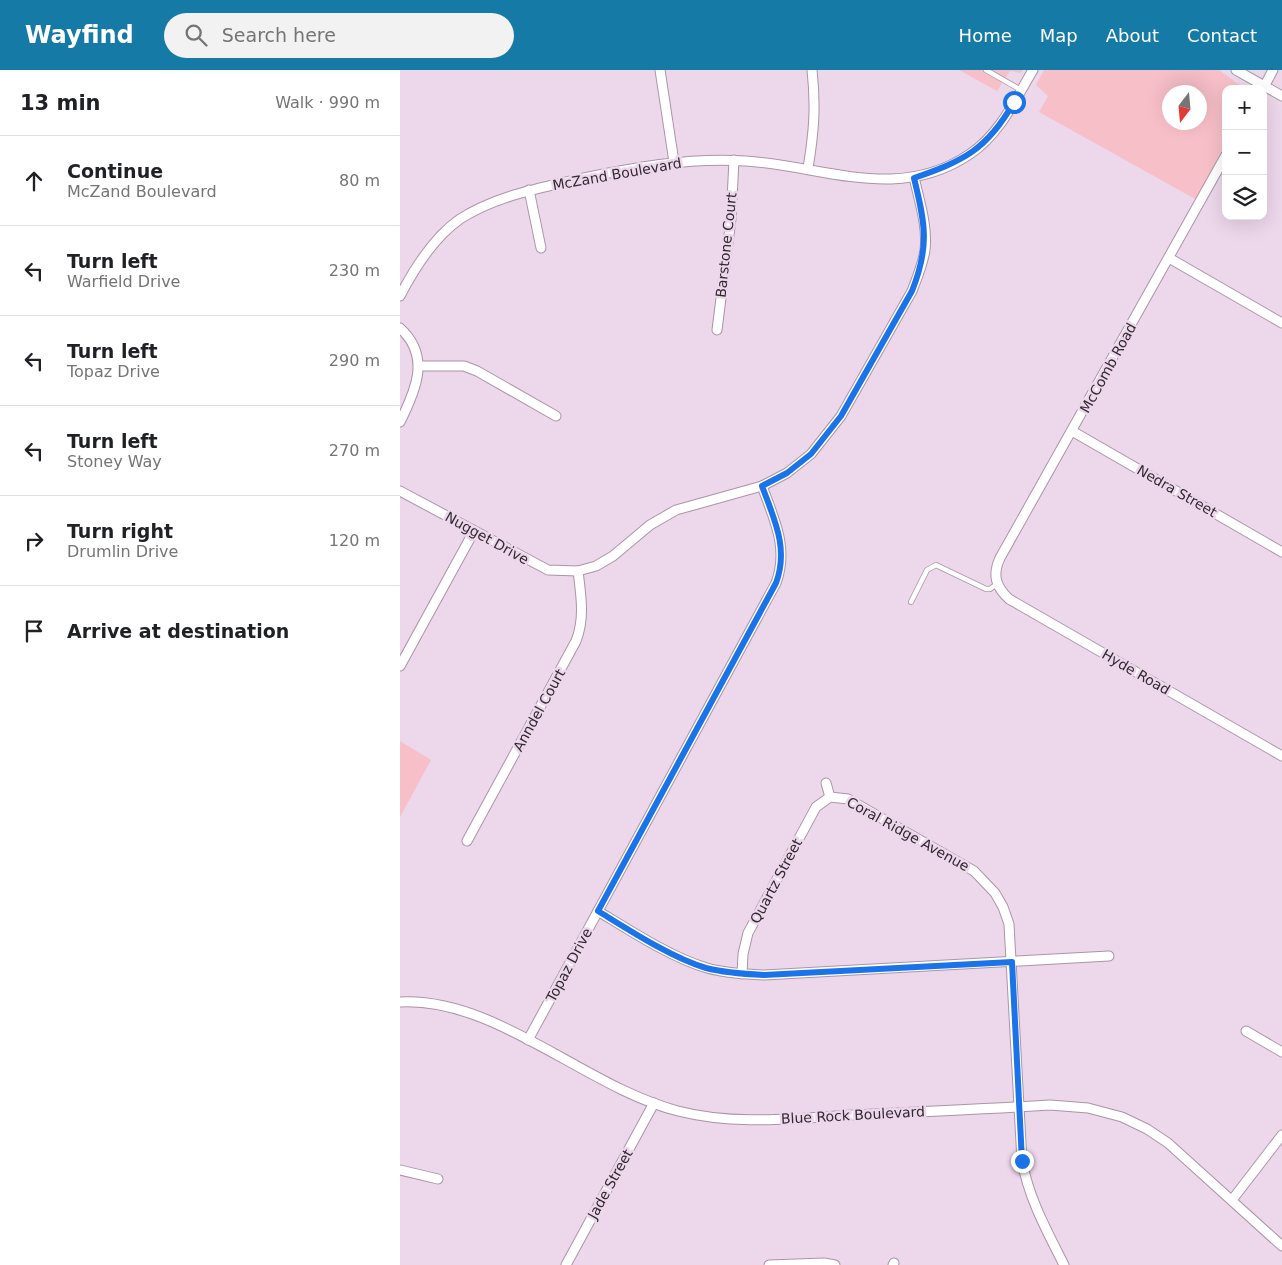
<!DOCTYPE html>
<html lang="en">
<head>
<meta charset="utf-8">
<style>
  :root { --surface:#fff; --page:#f2f2f2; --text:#202124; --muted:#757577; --line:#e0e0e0; --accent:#167aa6 }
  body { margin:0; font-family:"DejaVu Sans",sans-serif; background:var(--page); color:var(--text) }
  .controls { position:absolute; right:15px; top:15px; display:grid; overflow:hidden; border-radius:10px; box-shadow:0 5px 20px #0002 }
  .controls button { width:45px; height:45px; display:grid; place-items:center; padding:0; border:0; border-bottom:1px solid var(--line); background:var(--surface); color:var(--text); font:25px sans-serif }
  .compass { position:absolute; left:762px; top:15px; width:45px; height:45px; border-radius:50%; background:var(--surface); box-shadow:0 5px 20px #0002; rotate:196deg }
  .stop { position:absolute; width:15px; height:15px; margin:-11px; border:4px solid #1a73e8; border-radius:50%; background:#fff }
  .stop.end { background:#1a73e8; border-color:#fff; box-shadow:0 1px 5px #0008 }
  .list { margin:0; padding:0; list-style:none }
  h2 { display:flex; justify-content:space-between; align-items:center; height:65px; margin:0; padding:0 20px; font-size:21px }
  h2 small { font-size:16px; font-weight:400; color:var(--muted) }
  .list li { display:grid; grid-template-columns:32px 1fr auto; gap:15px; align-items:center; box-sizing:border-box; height:90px; padding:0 20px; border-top:1px solid var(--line) }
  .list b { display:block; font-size:19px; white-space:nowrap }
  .list p { margin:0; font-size:16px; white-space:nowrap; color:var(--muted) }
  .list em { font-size:16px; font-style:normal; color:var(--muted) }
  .icon { flex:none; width:28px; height:28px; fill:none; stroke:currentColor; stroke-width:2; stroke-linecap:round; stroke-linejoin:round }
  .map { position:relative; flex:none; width:882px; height:1195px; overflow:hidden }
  header { display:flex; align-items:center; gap:30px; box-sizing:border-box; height:70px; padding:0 25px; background:var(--accent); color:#fff }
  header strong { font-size:24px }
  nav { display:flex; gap:28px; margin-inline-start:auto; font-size:18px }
  .search { width:350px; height:45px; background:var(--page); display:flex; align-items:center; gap:12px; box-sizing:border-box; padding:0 18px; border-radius:28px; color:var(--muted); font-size:19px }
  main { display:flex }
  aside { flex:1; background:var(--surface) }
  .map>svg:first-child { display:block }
  .green { fill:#f7bfc8; fill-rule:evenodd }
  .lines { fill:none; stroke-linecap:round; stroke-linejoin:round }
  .service-casing { stroke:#aa95a7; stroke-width:6 }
  .minor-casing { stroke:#aa95a7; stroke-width:11 }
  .service { stroke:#fff; stroke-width:4.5 }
  .minor { stroke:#fff; stroke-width:9 }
  .route { stroke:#1a73e8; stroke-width:6 }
  .labels { text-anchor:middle; stroke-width:5; stroke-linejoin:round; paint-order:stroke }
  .street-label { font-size:14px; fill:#312930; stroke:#edd7eb }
</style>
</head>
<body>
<header>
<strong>Wayfind</strong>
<div class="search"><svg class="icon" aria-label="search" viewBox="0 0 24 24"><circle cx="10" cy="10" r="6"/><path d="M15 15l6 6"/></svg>Search here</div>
<nav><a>Home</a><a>Map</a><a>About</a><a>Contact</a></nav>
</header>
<main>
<aside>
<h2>13 min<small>Walk · 990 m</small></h2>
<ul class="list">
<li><svg class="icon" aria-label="ahead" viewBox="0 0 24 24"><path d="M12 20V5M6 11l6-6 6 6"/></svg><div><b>Continue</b><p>McZand Boulevard</p></div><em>80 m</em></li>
<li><svg class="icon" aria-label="left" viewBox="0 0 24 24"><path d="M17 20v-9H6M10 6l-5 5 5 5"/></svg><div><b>Turn left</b><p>Warfield Drive</p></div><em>230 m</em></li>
<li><svg class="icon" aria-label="left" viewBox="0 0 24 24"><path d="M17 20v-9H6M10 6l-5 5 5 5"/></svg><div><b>Turn left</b><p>Topaz Drive</p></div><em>290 m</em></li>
<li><svg class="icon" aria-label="left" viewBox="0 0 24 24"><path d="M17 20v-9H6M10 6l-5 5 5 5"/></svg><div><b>Turn left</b><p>Stoney Way</p></div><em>270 m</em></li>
<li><svg class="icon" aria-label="right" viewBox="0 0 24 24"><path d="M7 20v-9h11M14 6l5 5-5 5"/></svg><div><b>Turn right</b><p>Drumlin Drive</p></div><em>120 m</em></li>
<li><svg class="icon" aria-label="arrive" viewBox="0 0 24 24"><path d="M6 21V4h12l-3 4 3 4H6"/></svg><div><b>Arrive at destination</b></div></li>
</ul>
</aside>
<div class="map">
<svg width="882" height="1195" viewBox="0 0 882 1195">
  <rect width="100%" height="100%" fill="#edd7eb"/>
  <!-- green -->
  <g class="green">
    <path d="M559 0H623L621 3 610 1 597 21Z"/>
    <path d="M644 0H819L845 19H826V76L797 130 639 42 648 26 636 15ZM769 22H799V52H769Z"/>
    <path d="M0 671 31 690 0 747Z"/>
  </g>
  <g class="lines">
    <defs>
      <g id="service">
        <path d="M586 0 621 20"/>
        <path d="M511 532 527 500 536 495 586 519H590L597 514"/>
      </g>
      <g id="minor">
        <path d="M260 0 274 92"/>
        <path d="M836 0 882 26"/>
        <path d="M863 19 873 0"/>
        <path d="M826 85 600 488C592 505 596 517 609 529L882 686"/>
        <path d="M408 98C414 62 416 36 412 0"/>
        <path d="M129 120 141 178"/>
        <path d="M769 188 882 253"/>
        <path d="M0 226C14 199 34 167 60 149 94 127 135 119 174 110 231 98 288 87 346 91 424 96 498 133 570 84 600 64 615 30 633 0"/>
        <path d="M0 258C31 286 16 320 0 352"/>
        <path d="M317 260 331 149 334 90"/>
        <path d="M19 296H64L77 301 156 346"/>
        <path d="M672 361 882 482"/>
        <path d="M0 421 148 500 178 501 196 496 213 486 250 455 276 440 362 416 387 403 411 384 441 346 512 221C517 208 523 194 525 180 528 157 519 130 514 107"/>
        <path d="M0 596 74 461"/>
        <path d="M426 713 430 727"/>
        <path d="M67 771 176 571C185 548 181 526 178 501"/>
        <path d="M198 841C229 860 272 888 307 898 325 903 344 904 364 905L709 886"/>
        <path d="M342 904 343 884 348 863 416 737 430 727 448 729 574 801 595 823 603 837 609 854 622 1091C629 1129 647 1161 664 1195"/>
        <path d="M0 932C96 927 185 1017 278 1041 336 1056 396 1048 454 1045 520 1042 585 1039 650 1035L688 1038 722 1047 747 1059 768 1073 882 1176"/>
        <path d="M846 961 882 982"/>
        <path d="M128 970 376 513C389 478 374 449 362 416"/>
        <path d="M0 1100 38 1109"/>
        <path d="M832 1130 882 1065"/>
        <path d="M166 1195 254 1033"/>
        <path d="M369 1195 424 1193 435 1195"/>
        <path d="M493 1195 494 1193"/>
      </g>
    </defs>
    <!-- service casing -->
    <use href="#service" class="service-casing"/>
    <!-- minor casing -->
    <use href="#minor" class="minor-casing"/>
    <!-- service -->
    <use href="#service" class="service"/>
    <!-- minor -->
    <use href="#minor" class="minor"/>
  </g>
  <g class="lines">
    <!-- route -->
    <path class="route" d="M614 32C587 80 563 91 514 108 525 153 530 176 512 221L441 346 411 384 387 403 362 416C374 449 389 478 376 513L198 841C229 860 272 888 306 898 325 903 344 904 364 905L612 892 622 1091"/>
  </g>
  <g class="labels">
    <!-- street labels -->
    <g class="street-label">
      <text transform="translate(217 104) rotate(-10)" y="5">McZand Boulevard</text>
      <text transform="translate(326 175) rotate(-84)" y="5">Barstone Court</text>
      <text transform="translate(708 298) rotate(-61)" y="5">McComb Road</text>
      <text transform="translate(777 421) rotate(30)" y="5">Nedra Street</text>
      <text transform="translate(87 468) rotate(29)" y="5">Nugget Drive</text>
      <text transform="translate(736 602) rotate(30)" y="5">Hyde Road</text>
      <text transform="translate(139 640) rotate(-61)" y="5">Anndel Court</text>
      <text transform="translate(508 764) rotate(29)" y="5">Coral Ridge Avenue</text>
      <text transform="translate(376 811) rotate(-62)" y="5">Quartz Street</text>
      <text transform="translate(169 895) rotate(-62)" y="5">Topaz Drive</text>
      <text transform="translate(453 1045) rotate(-3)" y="5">Blue Rock Boulevard</text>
      <text transform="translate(210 1114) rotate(-61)" y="5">Jade Street</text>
    </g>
  </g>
</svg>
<div class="controls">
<button>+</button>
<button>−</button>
<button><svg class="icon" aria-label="layers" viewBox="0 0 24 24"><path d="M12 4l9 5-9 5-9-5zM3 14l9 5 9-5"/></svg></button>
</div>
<svg class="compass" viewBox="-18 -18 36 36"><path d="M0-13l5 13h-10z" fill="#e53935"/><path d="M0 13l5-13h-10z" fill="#757577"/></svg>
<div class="stop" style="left:614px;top:32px"></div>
<div class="stop end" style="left:622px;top:1091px"></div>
</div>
</main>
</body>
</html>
